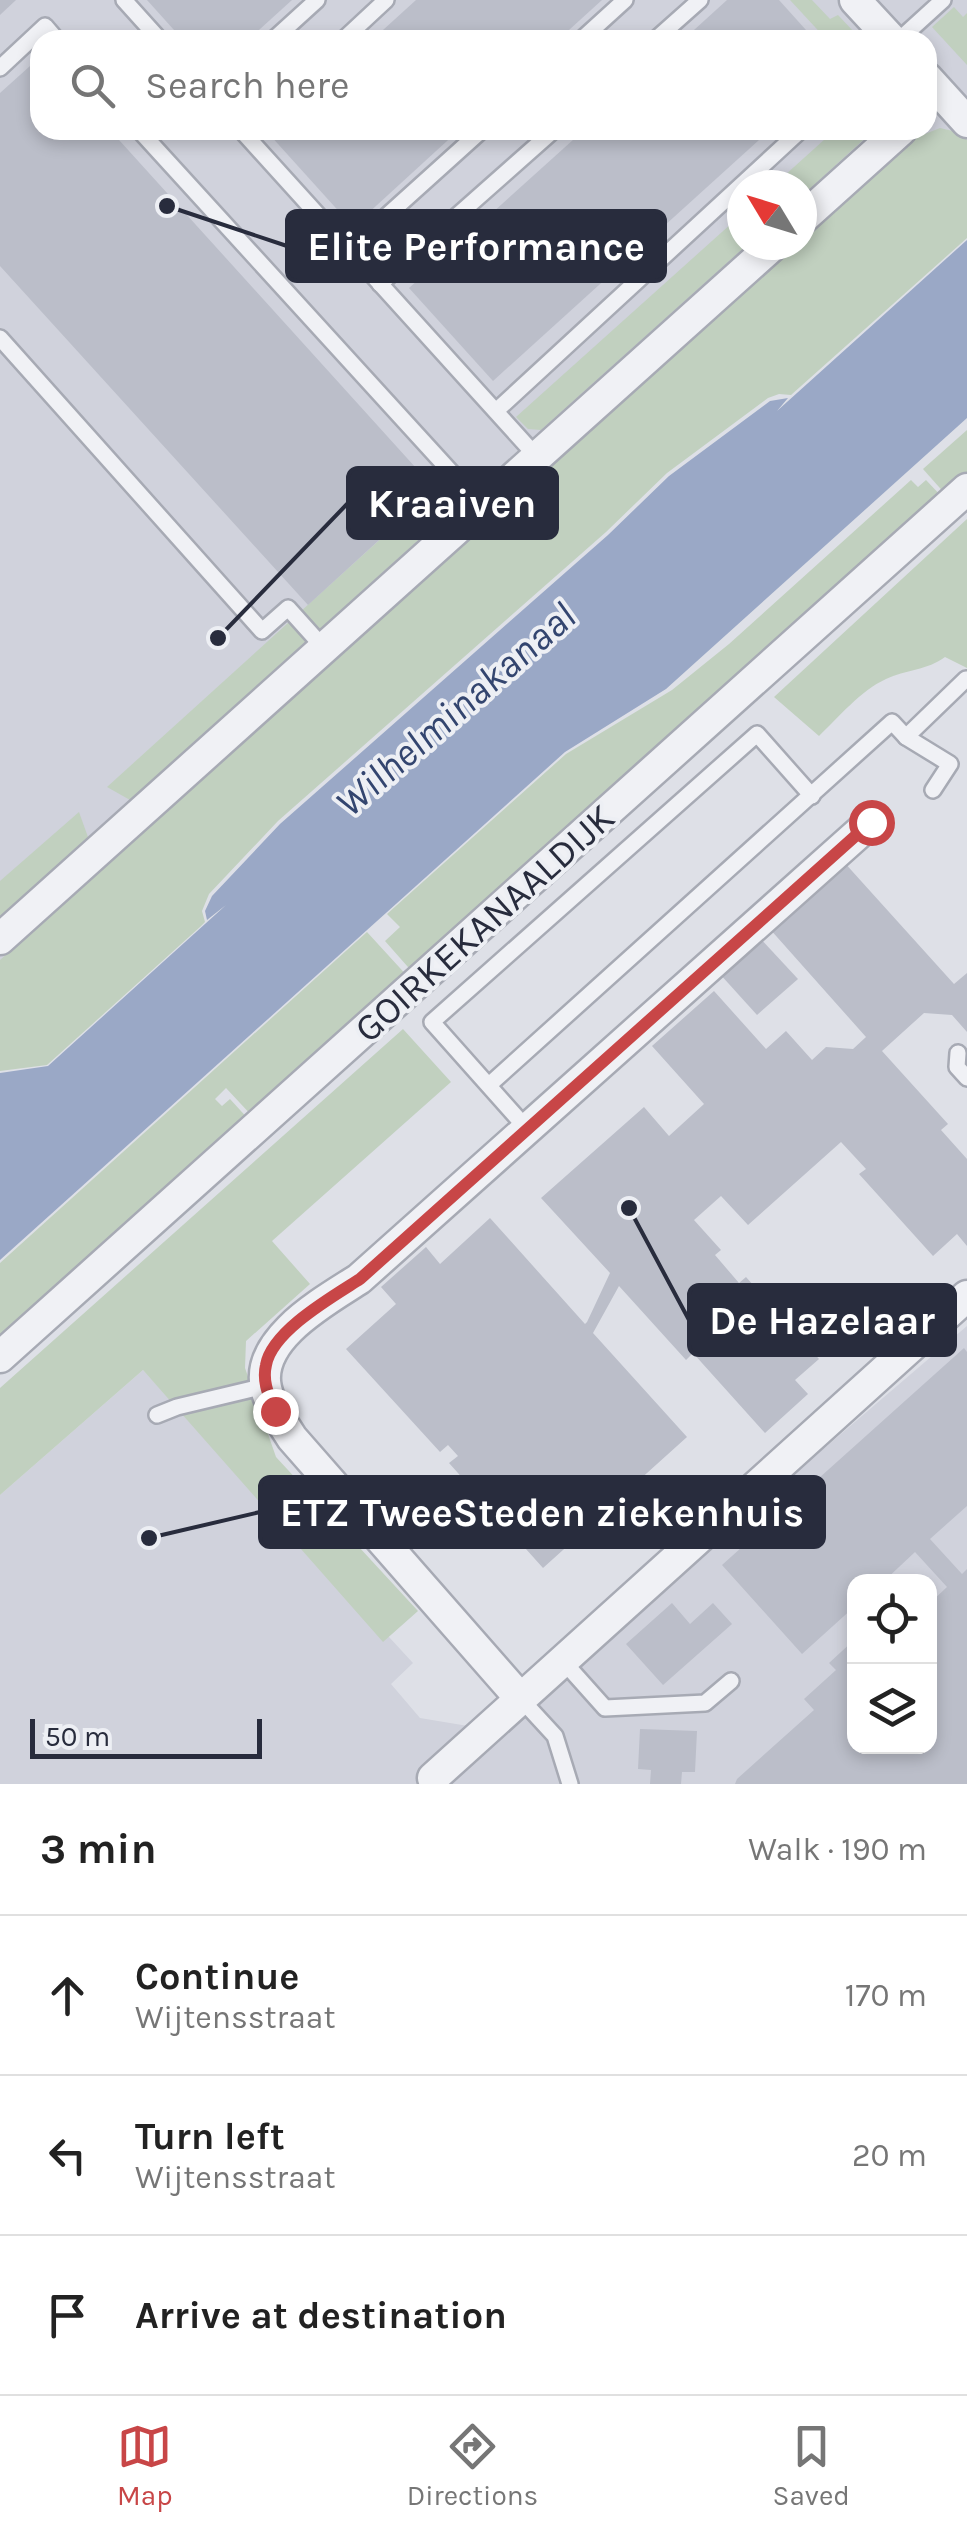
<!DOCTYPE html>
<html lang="en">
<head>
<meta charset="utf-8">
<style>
  :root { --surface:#fff; --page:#f6f6f6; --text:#222; --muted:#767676; --line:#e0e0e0; --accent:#c84647 }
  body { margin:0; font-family:Karla,sans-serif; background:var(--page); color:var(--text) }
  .controls { position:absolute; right:30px; bottom:30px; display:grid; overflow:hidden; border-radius:20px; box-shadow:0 5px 15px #0003 }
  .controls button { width:90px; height:90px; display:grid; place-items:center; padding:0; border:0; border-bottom:2px solid var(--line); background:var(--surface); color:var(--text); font:50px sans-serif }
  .compass { position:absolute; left:727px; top:170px; width:90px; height:90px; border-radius:50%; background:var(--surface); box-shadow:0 5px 15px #0003; rotate:308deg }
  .scale { position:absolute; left:30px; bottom:25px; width:232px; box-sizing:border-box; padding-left:10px; border:5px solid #282c3d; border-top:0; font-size:28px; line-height:35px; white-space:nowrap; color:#282c3d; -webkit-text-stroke:8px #edeff4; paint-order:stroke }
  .stop { position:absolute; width:30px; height:30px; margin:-22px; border:8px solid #c84647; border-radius:50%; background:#fff }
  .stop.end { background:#c84647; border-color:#fff; box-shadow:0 2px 10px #0008 }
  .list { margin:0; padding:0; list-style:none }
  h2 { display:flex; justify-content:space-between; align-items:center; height:130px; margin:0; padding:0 40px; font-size:42px }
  h2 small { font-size:32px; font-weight:400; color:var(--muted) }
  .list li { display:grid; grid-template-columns:65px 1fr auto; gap:30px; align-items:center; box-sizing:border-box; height:160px; padding:0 40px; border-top:2px solid var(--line) }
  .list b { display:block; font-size:38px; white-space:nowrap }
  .list p { margin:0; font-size:32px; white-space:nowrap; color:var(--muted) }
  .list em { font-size:32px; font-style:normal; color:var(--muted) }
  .icon { flex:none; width:55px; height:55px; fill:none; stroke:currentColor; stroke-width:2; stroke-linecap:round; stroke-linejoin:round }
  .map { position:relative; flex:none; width:967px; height:1784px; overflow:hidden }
  .search { position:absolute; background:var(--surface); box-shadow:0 5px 15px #0003; left:30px; right:30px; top:30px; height:110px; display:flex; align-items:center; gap:25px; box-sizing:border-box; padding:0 35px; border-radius:30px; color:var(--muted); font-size:38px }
  .sheet { height:610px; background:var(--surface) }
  nav { display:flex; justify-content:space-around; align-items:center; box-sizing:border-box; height:140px; border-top:2px solid var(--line); background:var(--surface); font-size:28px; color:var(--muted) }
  nav a { display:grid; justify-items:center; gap:5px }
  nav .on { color:var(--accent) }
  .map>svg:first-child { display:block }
  .built { fill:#d0d2dc; fill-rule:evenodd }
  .green { fill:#c1d0bf }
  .water { fill:#9aa8c6 }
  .building { fill:#bbbec9 }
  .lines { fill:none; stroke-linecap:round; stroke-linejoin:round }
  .service-casing { stroke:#a7aab4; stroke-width:20 }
  .minor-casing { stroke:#a7aab4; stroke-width:35 }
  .service { stroke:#f0f1f5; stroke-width:15 }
  .minor { stroke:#f0f1f5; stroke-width:30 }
  .route { stroke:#c84647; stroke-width:12 }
  .labels { text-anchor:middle; stroke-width:8; stroke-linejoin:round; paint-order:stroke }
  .street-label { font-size:38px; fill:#282c3d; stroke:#edeff4 }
  .water-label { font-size:40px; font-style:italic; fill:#33456f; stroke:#edeff4 }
  .leader { fill:none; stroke:#282c3d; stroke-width:4 }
  .callout-dot { fill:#282c3d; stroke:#edeff4; stroke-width:4 }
  .callout { fill:#282c3d; stroke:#282c3d; stroke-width:4 }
  .callout-label { font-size:40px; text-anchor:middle; font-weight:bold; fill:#fff }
</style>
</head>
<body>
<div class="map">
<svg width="967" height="1784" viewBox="0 0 967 1784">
  <rect width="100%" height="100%" fill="#dee0e7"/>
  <!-- built -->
  <g class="built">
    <path d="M0 0H967V158L0 1032ZM40 40H927V130H40ZM742 185H802V245H742Z"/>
    <path d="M967 1326V1784H0V1495L143 1370 413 1663 391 1684 420 1718 474 1727 535 1696ZM854 1582H930V1746H854Z"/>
  </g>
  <!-- green -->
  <g class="green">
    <path d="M790 0H812L830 19 838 15 854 32 855 40H827Z"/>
    <path d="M954 7 963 17 967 13V65L932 27Z"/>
    <path d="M940 128 957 132 967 140V238L791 395 779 394 768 398 667 473 606 532 278 821 209 894 202 911 205 922 200 927 47 1065 0 1071V960L796 245H802V239L915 138Z"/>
    <path d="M835 130H874L802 196V185H774Z"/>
    <path d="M742 214V245H747L541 430 528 429 516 417Z"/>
    <path d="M967 430V478L947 496 923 469Z"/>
    <path d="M911 480 918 487 926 480 944 499 415 975 385 941 400 927 387 914 566 754 672 690 729 644Z"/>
    <path d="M439 486 443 518 130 800 107 787Z"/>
    <path d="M967 519V668L945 657C928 670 905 670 886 679 860 691 839 717 819 736L774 697Z"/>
    <path d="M79 812 88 837 0 917V881Z"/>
    <path d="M367 932 410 979 254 1118 226 1088 215 1099 222 1106 230 1099 251 1122 0 1346V1263Z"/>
    <path d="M403 1029 451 1082 272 1241 310 1284 246 1341 245 1368 276 1457 418 1611 383 1642 143 1370 0 1495V1388Z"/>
  </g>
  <!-- water -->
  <path class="water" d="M967 240V418L666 689 565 752 0 1260V1073L48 1066 226 905 207 920 205 911 212 896 280 824 608 535 669 476 770 401 788 398 777 411Z"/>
  <!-- building -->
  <g class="building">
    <path d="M0 0H16L0 15Z"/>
    <path d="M147 0H292L248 40H183Z"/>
    <path d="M416 0H602L558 40H372Z"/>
    <path d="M727 0H779L815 40H683Z"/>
    <path d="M40 57V130H110L435 489 308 605 0 266V93Z"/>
    <path d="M273 130H459L353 227 269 134Z"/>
    <path d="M584 130H770L493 381 409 288Z"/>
    <path d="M843 861 954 984 967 973V1032L952 1015 924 1013 882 1051 948 1124 941 1130 967 1159V1246L957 1234 933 1256 859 1174 866 1169 841 1142 748 1225 721 1196 694 1220 721 1250 715 1255 739 1283 746 1277 819 1359 795 1380 808 1394 765 1433 693 1353 686 1360 619 1286 593 1333 687 1437 637 1482 652 1499 608 1539 593 1523 543 1568 449 1463 458 1456 448 1445 440 1452 346 1349 396 1304 381 1287 426 1247 440 1264 490 1218 585 1324 587 1322 610 1273 541 1198 644 1107 669 1136 704 1104 652 1046 714 991 766 1049 786 1031 812 1060 826 1047 853 1049 866 1037 769 928Z"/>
    <path d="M759 937 798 979 757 1015 719 973Z"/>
    <path d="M964 1348 967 1352V1506L930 1539 962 1574 967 1569V1784H735L737 1779 814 1710 804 1699 836 1670 829 1663 854 1640V1746H930V1603L947 1587 915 1552 883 1582H854V1607L802 1654 722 1565Z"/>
    <path d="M672 1603 690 1624 713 1603 732 1624 663 1685 626 1644Z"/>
    <path d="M640 1729 697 1731 695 1772H682L681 1784H650L651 1770 638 1769Z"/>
  </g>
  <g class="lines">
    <defs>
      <g id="service">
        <path d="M124 0 160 40"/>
        <path d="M273 40 317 0"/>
        <path d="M343 40 386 0"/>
        <path d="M581 40 625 0"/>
        <path d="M655 40 700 0"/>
        <path d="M899 40 943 0"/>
        <path d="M0 68 45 26 57 40"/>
        <path d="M139 130 482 506"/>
        <path d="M241 130 537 457"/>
        <path d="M350 249 482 130"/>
        <path d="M380 284 554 130"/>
        <path d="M0 338 262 631 288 608 324 648"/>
        <path d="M496 411 801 130"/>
        <path d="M906 737 966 679"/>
        <path d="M958 1053 957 1067 967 1078"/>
        <path d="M489 1085 892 722 906 737 950 764 933 790"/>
        <path d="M528 1130 432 1022 757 734 812 796"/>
        <path d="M157 1415 177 1407 265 1386"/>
        <path d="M563 1661 605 1708 705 1703 731 1681"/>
        <path d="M520 1698 555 1736 570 1784"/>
      </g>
      <g id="minor">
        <path d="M855 0 892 40"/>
        <path d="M927 78 967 122"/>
        <path d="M802 219 901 130"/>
        <path d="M0 939 773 245"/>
        <path d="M0 1357 967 489"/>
        <path d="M520 1698 292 1438C282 1422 270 1406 266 1388 255 1339 325 1301 359 1279L871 822"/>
        <path d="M433 1778 967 1296"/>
      </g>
    </defs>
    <!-- service casing -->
    <use href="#service" class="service-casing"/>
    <!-- minor casing -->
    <use href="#minor" class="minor-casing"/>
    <!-- service -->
    <use href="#service" class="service"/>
    <!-- minor -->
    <use href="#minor" class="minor"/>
  </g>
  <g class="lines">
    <!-- route -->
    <path class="route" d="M275 1411C269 1396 262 1382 266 1365 272 1331 332 1297 360 1279L871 822"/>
  </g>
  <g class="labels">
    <!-- street labels -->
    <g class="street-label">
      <text transform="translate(484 923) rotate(-42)" y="13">GOIRKEKANAALDIJK</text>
    </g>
    <!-- water labels -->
    <g class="water-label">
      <text transform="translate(455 709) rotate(-41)" y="14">Wilhelminakanaal</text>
    </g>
  </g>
  <!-- callouts -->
  <path class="leader" d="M167 206L287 246M218 638L348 503M629 1208L689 1320M149 1538L260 1512"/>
  <g class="callout-dot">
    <circle cx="167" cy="206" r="10"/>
    <circle cx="218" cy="638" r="10"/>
    <circle cx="629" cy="1208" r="10"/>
    <circle cx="149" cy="1538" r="10"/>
  </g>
  <g class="callout">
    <rect x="287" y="211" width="378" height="70" rx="10"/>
    <rect x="348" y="468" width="209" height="70" rx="10"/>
    <rect x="689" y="1285" width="266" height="70" rx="10"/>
    <rect x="260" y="1477" width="564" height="70" rx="10"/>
  </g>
  <g class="callout-label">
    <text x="476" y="260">Elite Performance</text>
    <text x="452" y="517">Kraaiven</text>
    <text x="822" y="1334">De Hazelaar</text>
    <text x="542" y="1526">ETZ TweeSteden ziekenhuis</text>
  </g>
</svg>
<div class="controls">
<button><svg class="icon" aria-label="locate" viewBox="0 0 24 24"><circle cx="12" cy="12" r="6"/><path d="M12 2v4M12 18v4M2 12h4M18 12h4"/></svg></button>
<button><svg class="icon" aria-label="layers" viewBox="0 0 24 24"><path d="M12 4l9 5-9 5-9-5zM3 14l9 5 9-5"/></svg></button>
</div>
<svg class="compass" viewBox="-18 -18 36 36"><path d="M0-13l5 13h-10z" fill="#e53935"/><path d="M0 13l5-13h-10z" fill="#767676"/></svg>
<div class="scale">50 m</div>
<div class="stop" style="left:871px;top:822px"></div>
<div class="stop end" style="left:275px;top:1411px"></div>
<div class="search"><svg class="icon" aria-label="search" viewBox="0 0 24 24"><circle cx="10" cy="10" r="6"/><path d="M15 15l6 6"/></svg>Search here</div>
</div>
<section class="sheet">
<h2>3 min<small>Walk · 190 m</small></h2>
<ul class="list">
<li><svg class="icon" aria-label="ahead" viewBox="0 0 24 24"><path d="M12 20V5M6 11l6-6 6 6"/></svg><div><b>Continue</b><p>Wijtensstraat</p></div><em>170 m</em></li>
<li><svg class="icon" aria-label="left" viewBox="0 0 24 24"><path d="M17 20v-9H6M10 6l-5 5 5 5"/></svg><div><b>Turn left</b><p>Wijtensstraat</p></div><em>20 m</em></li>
<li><svg class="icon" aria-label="arrive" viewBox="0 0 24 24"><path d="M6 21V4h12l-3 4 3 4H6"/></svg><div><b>Arrive at destination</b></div></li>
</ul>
</section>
<nav>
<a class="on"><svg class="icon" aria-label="map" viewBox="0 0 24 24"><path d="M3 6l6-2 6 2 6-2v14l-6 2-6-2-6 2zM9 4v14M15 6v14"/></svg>Map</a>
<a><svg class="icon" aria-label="directions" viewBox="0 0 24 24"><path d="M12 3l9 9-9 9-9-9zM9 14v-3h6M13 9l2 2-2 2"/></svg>Directions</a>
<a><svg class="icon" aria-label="saved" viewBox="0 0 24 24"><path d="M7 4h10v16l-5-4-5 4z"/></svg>Saved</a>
</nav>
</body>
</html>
